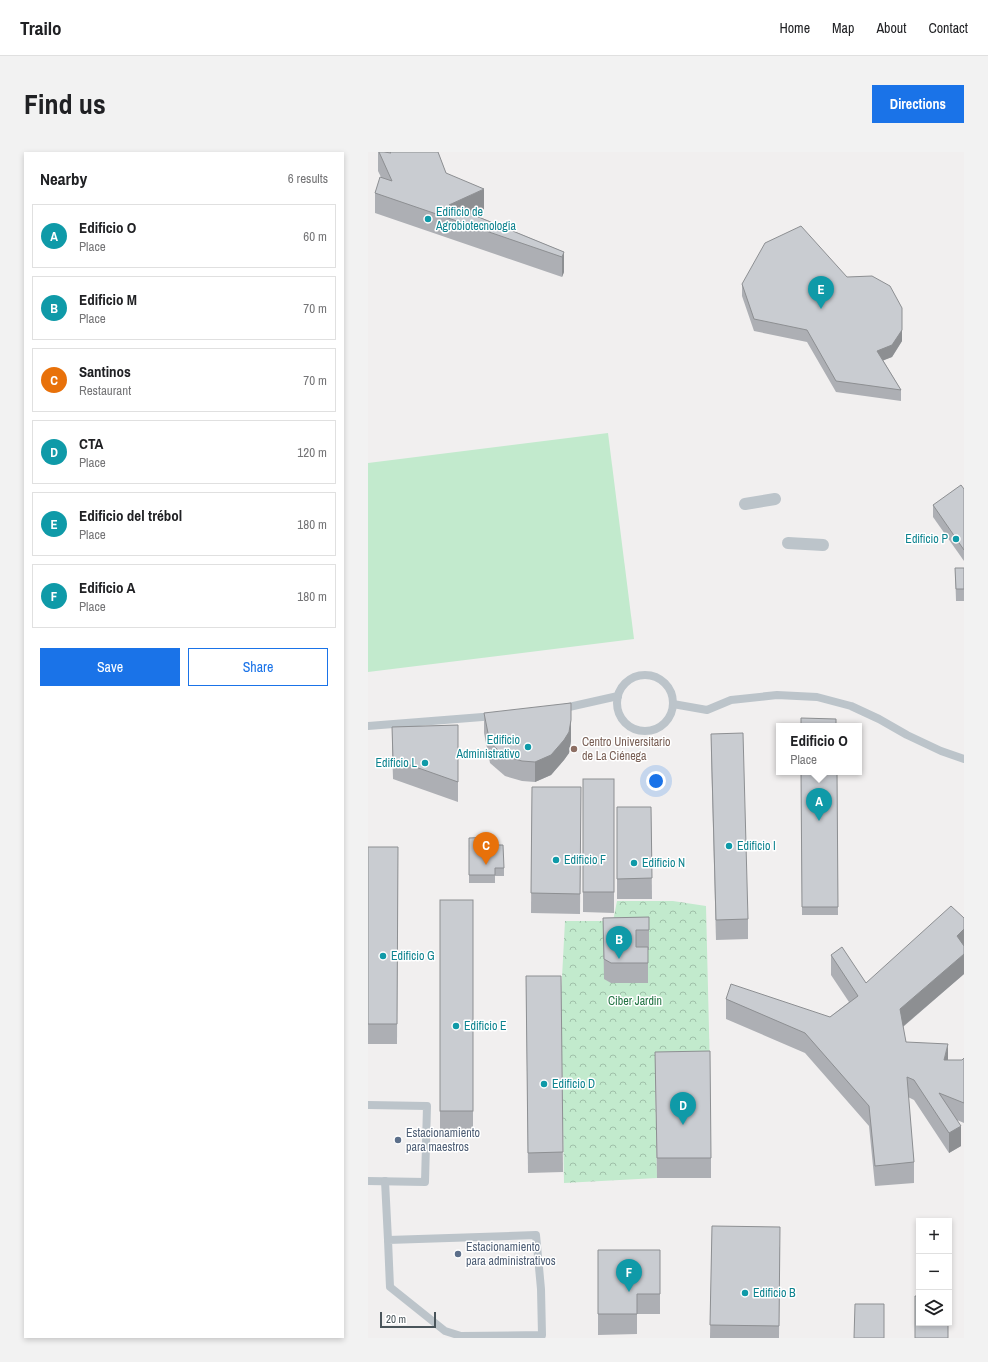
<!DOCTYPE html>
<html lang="en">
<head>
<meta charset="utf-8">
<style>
  :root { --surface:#fff; --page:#f2f2f2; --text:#202124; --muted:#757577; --line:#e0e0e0; --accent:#1a73e8 }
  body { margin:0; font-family:"Archivo Narrow",sans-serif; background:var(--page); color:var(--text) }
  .controls { position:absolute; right:12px; bottom:12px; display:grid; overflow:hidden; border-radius:0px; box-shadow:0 2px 6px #0003 }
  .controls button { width:36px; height:36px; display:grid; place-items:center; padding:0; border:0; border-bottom:1px solid var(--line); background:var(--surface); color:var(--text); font:20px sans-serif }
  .scale { position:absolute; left:12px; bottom:10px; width:56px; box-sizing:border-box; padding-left:4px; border:2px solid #49545a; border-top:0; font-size:11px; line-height:14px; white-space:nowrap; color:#49545a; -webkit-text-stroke:3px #fff; paint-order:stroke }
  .you { position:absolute; left:288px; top:629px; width:14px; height:14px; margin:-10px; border:3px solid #fff; border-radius:50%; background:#1a73e8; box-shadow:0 0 0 6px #1a73e833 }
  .badge { display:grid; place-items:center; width:26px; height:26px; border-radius:50%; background:var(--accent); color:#fff; font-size:13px; font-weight:700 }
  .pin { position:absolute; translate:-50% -33px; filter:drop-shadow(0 1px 2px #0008) }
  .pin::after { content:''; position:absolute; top:21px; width:14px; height:12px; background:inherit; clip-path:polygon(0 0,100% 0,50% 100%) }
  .popup { position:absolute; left:408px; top:571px; width:86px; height:52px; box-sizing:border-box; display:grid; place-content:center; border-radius:0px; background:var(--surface); filter:drop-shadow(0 1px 3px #0005); font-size:13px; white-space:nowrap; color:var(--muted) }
  .popup b { font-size:15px; color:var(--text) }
  .popup::after { content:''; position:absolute; left:50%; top:100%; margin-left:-8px; border:8px solid transparent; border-top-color:var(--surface) }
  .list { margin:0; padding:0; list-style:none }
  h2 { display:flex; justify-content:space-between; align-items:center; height:52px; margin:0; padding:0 16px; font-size:17px }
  h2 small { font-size:13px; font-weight:400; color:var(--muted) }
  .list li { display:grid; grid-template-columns:26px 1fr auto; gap:12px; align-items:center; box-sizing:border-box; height:64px; margin:0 8px 8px; padding:0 8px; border:1px solid var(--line); border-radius:0px }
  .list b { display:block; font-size:15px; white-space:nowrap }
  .list p { margin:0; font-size:13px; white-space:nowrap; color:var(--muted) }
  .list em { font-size:13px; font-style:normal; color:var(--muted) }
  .actions { display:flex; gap:8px; padding:12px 16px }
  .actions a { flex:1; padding:9px 0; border:1px solid var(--accent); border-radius:0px; text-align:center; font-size:14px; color:var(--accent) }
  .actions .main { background:var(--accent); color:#fff }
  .icon { flex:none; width:22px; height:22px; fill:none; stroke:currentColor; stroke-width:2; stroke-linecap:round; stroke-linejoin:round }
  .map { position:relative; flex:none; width:596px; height:1186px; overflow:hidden; border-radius:0px }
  header { display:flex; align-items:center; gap:24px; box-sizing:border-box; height:56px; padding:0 20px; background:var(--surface); border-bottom:1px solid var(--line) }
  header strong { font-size:19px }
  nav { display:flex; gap:22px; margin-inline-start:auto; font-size:14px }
  .intro { display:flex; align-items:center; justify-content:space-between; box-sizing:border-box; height:96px; padding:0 24px }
  h1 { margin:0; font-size:28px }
  .button { padding:10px 18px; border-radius:0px; background:var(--accent); color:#fff; font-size:14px; font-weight:700 }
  main { display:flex; gap:24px; padding:0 24px }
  aside { flex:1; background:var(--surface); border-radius:0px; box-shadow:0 2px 6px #0003 }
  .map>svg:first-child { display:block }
  .grass { fill:#c2eacd }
  .forest { fill:url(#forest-crowns) }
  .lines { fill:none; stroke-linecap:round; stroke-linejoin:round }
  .service { stroke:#bcc4ca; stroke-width:8 }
  .pedestrian { stroke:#bcc4ca; stroke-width:12 }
  .wall { fill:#adafb4 }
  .shaded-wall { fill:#8d8f92 }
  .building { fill:#c9ccd1; stroke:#8d8f92 }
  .culture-dot { fill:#0f9aa8; stroke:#fff; stroke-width:1.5 }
  .education-dot { fill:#8d6e63; stroke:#fff; stroke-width:1.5 }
  .service-dot { fill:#5c6f8a; stroke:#fff; stroke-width:1.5 }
  .labels { text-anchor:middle; stroke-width:3; stroke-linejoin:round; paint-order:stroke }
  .culture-label { font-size:12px; fill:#0d838f; stroke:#fff; text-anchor:start }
  .education-label { font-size:12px; fill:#785e54; stroke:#fff; text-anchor:start }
  .park-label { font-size:12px; fill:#217342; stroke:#fff }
  .service-label { font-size:12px; fill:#4e5e75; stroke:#fff; text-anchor:start }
</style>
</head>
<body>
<header>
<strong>Trailo</strong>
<nav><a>Home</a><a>Map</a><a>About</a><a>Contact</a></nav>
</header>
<div class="intro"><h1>Find us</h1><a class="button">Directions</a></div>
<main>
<aside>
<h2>Nearby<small>6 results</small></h2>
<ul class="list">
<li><span class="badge" style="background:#0f9aa8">A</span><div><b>Edificio O</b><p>Place</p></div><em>60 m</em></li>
<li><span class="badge" style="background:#0f9aa8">B</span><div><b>Edificio M</b><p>Place</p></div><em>70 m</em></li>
<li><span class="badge" style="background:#e8710a">C</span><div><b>Santinos</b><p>Restaurant</p></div><em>70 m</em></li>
<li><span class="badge" style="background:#0f9aa8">D</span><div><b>CTA</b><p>Place</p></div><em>120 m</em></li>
<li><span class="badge" style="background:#0f9aa8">E</span><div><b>Edificio del trébol</b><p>Place</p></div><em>180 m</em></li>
<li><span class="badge" style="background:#0f9aa8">F</span><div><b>Edificio A</b><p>Place</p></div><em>180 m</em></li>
</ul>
<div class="actions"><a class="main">Save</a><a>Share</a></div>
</aside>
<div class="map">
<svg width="596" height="1186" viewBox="0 0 596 1186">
  <defs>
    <pattern id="forest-crowns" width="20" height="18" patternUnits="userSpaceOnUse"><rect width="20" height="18" fill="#c2eacd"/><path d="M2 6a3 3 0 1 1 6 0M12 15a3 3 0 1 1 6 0" fill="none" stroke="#a0c0a9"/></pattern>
  </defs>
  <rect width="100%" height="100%" fill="#f1efef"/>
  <!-- grass -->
  <path class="grass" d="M240 281 266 487 0 520V311Z"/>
  <!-- forest -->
  <path class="forest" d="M249 749H305L338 754 342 919 287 920 289 1026 196 1031 193 844 197 769H245Z"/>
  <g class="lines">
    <!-- service -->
    <g class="service">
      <circle cx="277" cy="551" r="28"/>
      <path d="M305 552 339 558 363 548 409 543 449 545 483 554 511 567 539 583 573 599 596 607"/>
      <path d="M192 557 250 544"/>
      <path d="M0 574 127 564"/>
      <path d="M0 953 59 954 57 1030 0 1029"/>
      <path d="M17 1029 20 1088"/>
      <path d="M173 1186 174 1183 173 1137 168 1083 20 1088 22 1135 77 1179 93 1184 174 1183"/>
    </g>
    <!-- pedestrian -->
    <g class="pedestrian">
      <path d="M377 352 407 347"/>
      <path d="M420 391 455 393"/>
    </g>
  </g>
  <!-- wall -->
  <g class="wall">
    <path d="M10 0H70L78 21 116 57 104 62 196 100V120L194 125 7 61V41L13 25 10 19Z"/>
    <path d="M374 132 534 189 524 205 515 208 533 238V249L468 240 439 190 386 179 374 144Z"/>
    <path d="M596 337V409L565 365V353Z"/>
    <path d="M587 416H596V449H588Z"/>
    <path d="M116 561 203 589 201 601 196 608 183 623 167 630 154 629 137 624 122 611 116 581Z"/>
    <path d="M90 573V650L25 627 24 595V575Z"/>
    <path d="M343 582 380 767V787L348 788 343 602Z"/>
    <path d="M433 620H469L470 763H434Z"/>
    <path d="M215 627H246V761L215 760Z"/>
    <path d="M164 635H213L212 762 163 761Z"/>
    <path d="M249 655H283L284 747H249Z"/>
    <path d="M101 686 126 693 136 716V724H127V731H101Z"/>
    <path d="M0 695H30L29 892H0Z"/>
    <rect x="72" y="748" width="33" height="231"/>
    <path d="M281 765V798H280V831H243L236 827 235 766Z"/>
    <path d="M596 766V822L535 875 538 890 580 908H594L596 906V971L589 968 593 994 581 1001 546 948 540 945 546 1010V1031L507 1034 501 974 437 901 358 867V847L462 865 481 850 463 823V803L498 831Z"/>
    <path d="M158 824H193L195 1020 160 1021Z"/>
    <path d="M287 900 343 1006V1026H289Z"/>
    <path d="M344 1074 412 1095 411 1186H342Z"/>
    <path d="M230 1098H292V1162H269V1182L230 1183Z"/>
  </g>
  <!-- shaded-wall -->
  <g class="shaded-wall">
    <path d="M116 37V57L90 69 81 53Z"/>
    <path d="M196 100V120L194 125V105Z"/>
    <path d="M534 156V189L524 205 509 211V199Z"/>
    <path d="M203 568V589L201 601 196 608 183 623 167 630V610Z"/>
    <path d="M596 777V797L589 784Z"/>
    <path d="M596 802V822L532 877V857Z"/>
    <path d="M580 892V912L576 908Z"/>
    <path d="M593 974V994L581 1001V981Z"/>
  </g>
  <!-- building -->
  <g class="building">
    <path d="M11 0H16L23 1 22 0H70L78 21 116 37 81 53 196 100 194 105 7 41 12 25 24 29Z"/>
    <path d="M433 74 479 125 504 124 522 134 534 156V178L524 193 509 199 533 238 468 229 439 178 386 167 374 132 397 91Z"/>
    <path d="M593 333 596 337V398L565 353Z"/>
    <path d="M587 416H596V437H588Z"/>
    <path d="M203 551V568L201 580 196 588 183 603 167 610 154 609 137 604 122 591 116 561Z"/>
    <path d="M433 566 468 567V574H433Z"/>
    <path d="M90 573V630L25 607 24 575Z"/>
    <path d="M375 581 380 767 348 768 343 582Z"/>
    <path d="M433 620H469L470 755H434Z"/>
    <rect x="215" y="627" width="31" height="113"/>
    <path d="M164 635H213L212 742 163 741Z"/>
    <path d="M249 655H283L284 726 249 727Z"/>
    <path d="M126 685V693H135L136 716H127V723H101V686Z"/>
    <path d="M0 695H30L29 872H0Z"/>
    <rect x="72" y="748" width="33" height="211"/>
    <path d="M583 754 596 766V777L589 784 596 794V802L532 857 538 890 580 892 576 908H594L596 906V951L571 941 593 974 581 981 546 928 539 925 546 1010 507 1014 501 954 437 881 358 847 363 832 462 865 490 844 463 803 474 795 498 831Z"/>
    <path d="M281 765V778H268V795H280V811H243L236 807 235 766Z"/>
    <path d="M158 824H193L195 1000 160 1001Z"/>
    <path d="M342 899 343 1006H289L287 900Z"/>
    <path d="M344 1074 412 1075 411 1174 342 1173Z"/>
    <path d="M230 1098H292V1142H269V1162H230Z"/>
    <path d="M547 1144H551V1171H580V1186H547Z"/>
    <path d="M487 1152H516V1186H486Z"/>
  </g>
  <!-- markers -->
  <g class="culture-dot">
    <circle cx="60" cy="67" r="4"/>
    <circle cx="588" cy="387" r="4"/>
    <circle cx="160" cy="595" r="4"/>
    <circle cx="57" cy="611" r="4"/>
    <circle cx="361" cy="694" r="4"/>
    <circle cx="188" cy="708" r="4"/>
    <circle cx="266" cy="711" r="4"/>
    <circle cx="15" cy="804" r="4"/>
    <circle cx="88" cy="874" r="4"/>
    <circle cx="176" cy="932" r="4"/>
    <circle cx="377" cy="1141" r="4"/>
  </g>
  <circle class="education-dot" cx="206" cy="597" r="4"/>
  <g class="service-dot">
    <circle cx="30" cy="988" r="4"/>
    <circle cx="90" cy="1102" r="4"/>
  </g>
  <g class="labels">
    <!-- culture labels -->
    <g class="culture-label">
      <text x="68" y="64">Edificio de<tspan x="68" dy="14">Agrobiotecnologia</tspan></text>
      <text x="580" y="391" text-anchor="end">Edificio P</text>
      <text x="152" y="592" text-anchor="end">Edificio<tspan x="152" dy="14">Administrativo</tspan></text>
      <text x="49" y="615" text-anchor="end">Edificio L</text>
      <text x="369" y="698">Edificio I</text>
      <text x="196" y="712">Edificio F</text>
      <text x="274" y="715">Edificio N</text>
      <text x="23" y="808">Edificio G</text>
      <text x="96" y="878">Edificio E</text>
      <text x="184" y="936">Edificio D</text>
      <text x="385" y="1145">Edificio B</text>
    </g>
    <!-- education labels -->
    <g class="education-label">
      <text x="214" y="594">Centro Universitario<tspan x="214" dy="14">de La Ciénega</tspan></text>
    </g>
    <!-- park labels -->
    <g class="park-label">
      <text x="267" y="853">Ciber Jardin</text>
    </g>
    <!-- service labels -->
    <g class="service-label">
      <text x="38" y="985">Estacionamiento<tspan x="38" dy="14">para maestros</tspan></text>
      <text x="98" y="1099">Estacionamiento<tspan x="98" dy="14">para administrativos</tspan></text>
    </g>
  </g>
</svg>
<div class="controls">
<button>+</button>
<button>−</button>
<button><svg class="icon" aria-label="layers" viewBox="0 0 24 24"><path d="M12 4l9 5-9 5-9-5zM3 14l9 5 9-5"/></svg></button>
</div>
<div class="scale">20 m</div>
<div class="you"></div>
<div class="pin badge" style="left:451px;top:669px;background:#0f9aa8">A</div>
<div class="popup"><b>Edificio O</b>Place</div>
<div class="pin badge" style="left:251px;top:807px;background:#0f9aa8">B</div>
<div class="pin badge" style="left:118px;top:713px;background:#e8710a">C</div>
<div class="pin badge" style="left:315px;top:973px;background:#0f9aa8">D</div>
<div class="pin badge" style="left:453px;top:157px;background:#0f9aa8">E</div>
<div class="pin badge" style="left:261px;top:1140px;background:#0f9aa8">F</div>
</div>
</main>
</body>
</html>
